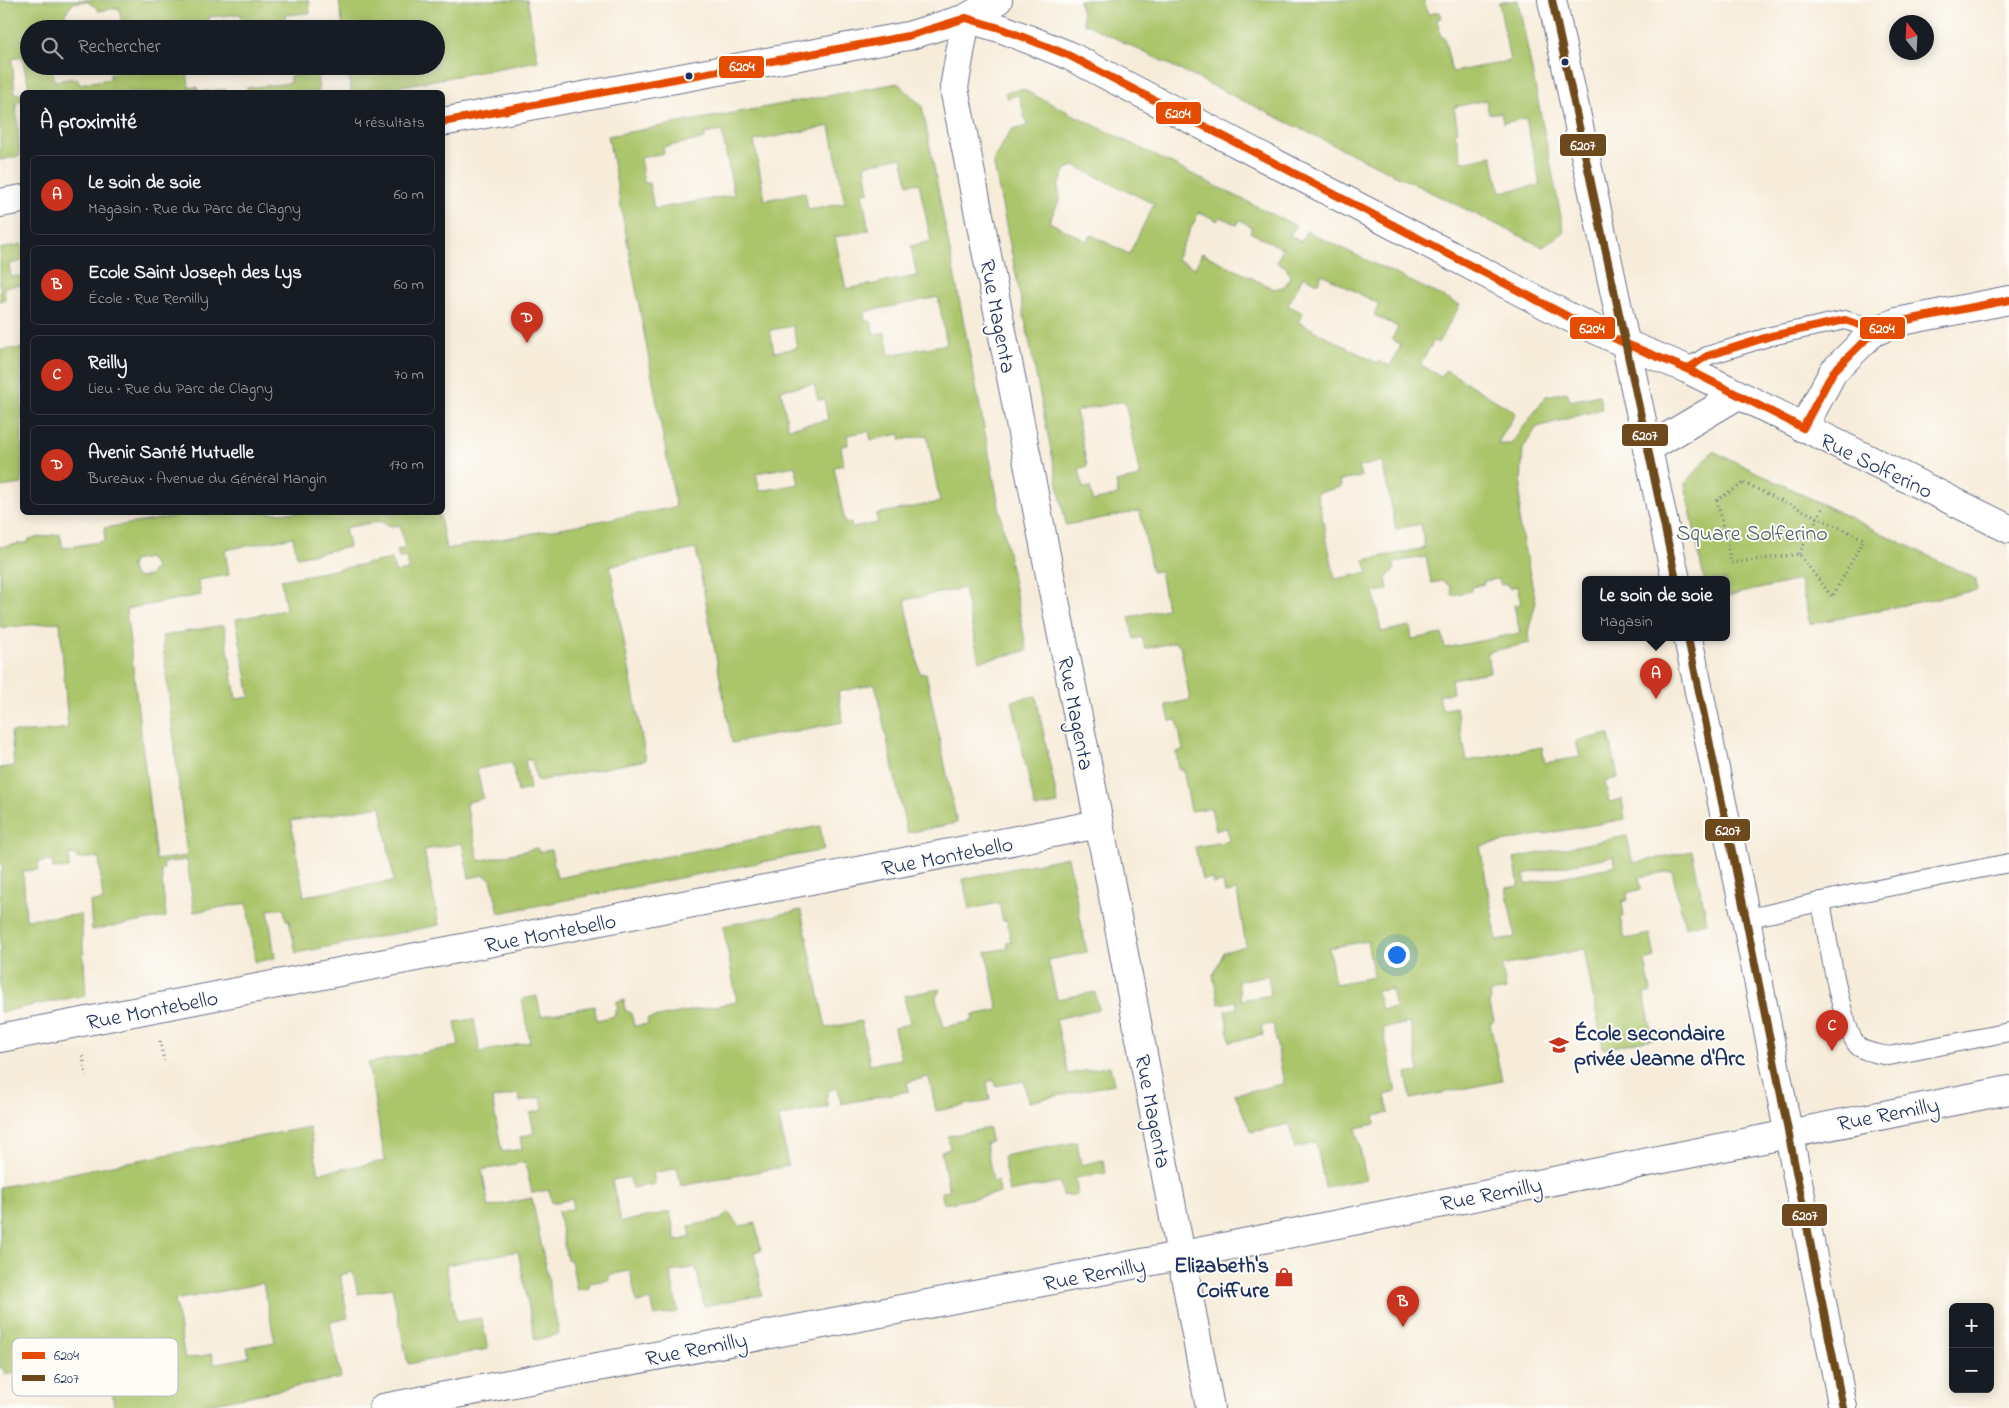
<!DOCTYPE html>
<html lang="fr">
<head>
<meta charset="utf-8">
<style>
  :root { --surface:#171b24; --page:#20242c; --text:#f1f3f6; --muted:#9ea1a6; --line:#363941; --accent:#c8321e }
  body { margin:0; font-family:"Indie Flower",sans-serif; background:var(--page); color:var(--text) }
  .controls { position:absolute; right:15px; bottom:15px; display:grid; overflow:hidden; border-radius:8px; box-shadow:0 2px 12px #0003 }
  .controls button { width:45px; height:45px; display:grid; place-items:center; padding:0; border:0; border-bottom:1px solid var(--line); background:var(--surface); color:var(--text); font:25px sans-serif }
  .compass { position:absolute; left:1889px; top:15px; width:45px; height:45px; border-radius:50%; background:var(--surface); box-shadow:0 2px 12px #0003; rotate:342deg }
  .you { position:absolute; left:1396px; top:954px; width:18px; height:18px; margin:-12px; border:4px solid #fff; border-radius:50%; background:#1a73e8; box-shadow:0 0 0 8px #1a73e833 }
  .badge { display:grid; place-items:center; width:32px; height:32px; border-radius:50%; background:var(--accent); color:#fff; font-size:16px; font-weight:700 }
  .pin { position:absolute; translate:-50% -41px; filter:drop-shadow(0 1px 2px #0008) }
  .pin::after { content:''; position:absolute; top:26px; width:18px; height:15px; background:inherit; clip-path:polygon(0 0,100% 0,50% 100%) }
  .popup { position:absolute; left:1582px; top:576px; width:148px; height:65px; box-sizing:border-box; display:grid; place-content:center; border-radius:8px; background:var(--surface); filter:drop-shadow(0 1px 4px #0005); font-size:16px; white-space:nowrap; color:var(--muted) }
  .popup b { font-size:19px; color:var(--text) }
  .popup::after { content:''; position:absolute; left:50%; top:100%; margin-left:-10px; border:10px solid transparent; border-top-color:var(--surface) }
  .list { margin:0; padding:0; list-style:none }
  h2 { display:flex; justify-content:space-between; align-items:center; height:65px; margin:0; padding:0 20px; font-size:21px }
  h2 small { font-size:16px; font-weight:400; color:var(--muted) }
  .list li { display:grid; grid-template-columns:32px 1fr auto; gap:15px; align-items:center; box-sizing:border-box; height:80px; margin:0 10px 10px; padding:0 10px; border:1px solid var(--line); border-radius:8px }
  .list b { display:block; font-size:19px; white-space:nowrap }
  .list p { margin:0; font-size:16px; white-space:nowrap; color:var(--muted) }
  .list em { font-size:16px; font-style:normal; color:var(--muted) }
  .icon { flex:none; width:28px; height:28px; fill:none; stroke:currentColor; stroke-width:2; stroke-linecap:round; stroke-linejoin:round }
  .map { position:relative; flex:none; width:2009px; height:1408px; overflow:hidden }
  .search { position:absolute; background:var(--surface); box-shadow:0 2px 12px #0003; left:20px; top:20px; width:425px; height:55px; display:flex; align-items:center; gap:12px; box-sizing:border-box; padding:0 18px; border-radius:28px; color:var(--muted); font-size:19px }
  .panel { position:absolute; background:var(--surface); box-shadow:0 2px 12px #0003; left:20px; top:90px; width:425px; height:425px; border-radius:8px }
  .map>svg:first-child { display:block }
  .green { fill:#abc56b; stroke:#637a64; fill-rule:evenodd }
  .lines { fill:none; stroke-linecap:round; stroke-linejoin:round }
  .service-casing { stroke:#687189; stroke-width:20 }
  .minor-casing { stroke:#687189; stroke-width:30 }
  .tertiary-casing { stroke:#687189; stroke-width:30 }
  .path { stroke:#687189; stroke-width:3; stroke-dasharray:1 4; stroke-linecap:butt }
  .service { stroke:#fff; stroke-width:18 }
  .minor { stroke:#fff; stroke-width:28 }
  .tertiary { stroke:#fff; stroke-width:28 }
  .bus-1-casing { stroke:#fdfcf7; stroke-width:11 }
  .bus-2-casing { stroke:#fdfcf7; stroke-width:11 }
  .bus-1 { stroke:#e54c00; stroke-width:8 }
  .bus-2 { stroke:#6e491e; stroke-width:8 }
  .bus-dot { fill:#1b2f5e; stroke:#fdfcf7; stroke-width:2 }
  .labels { text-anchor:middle; stroke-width:4; stroke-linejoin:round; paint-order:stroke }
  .street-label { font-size:22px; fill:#1b2f5e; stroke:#fdfcf7 }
  .park-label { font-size:22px; fill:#465c62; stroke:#fdfcf7 }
  .poi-label { font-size:22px; font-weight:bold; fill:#1b2f5e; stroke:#fdfcf7; text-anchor:start }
  .key { fill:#fdfcf7; stroke:#b9bec9; stroke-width:1 }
  .key-label { font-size:14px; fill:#1b2f5e }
  .line-badge { stroke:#fdfcf7; stroke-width:2 }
  .badge-label { font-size:14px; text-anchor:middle; font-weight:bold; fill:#fff }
</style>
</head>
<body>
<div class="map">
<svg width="2009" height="1408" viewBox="0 0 2009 1408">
  <rect width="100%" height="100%" fill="#fdfcf7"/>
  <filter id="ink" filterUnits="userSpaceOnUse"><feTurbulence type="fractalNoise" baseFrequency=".02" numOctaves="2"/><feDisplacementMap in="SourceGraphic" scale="10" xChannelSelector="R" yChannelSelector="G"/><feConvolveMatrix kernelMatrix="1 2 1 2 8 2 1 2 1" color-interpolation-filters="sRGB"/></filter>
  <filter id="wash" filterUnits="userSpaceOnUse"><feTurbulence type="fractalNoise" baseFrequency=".0096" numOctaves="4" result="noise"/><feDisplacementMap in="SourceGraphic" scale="20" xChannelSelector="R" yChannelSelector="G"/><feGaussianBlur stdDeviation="1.12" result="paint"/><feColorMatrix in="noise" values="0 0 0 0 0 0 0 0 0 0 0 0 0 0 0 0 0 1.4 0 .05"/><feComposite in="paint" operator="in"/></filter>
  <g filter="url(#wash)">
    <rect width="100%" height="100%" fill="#f7ecda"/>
    <!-- green -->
    <g class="green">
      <path d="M0 0H309L310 13 285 15 286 25 247 28V24L242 25 241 14 209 17V29H144L138 23 122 25 119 8 98 11 97 8 86 1 73 3 65 14 66 17 45 20 46 29H29V66H52L54 81 77 78 79 84 110 79V73L129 70V66H187L189 88 197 87 199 92 226 89V92H22V101L16 102 20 156 0 160ZM22 57 30 91 15 94 12 59Z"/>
      <path d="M339 0H527L538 61 369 92H351L347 66H436V29H343Z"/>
      <path d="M1079 0H1424L1428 14 1439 12 1441 18 1437 19 1441 37H1444L1452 72 1510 61 1499 3 1518 0 1564 232 1543 247 1084 23ZM1486 100 1489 114 1501 112 1503 123 1526 118 1540 185 1500 192 1492 156 1462 162 1455 132 1458 131 1454 107Z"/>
      <path d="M317 73 319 92H247V88L290 83V76Z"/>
      <path d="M898 83 922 106 1027 651 979 661 964 588 905 600 920 674 926 673 957 823 907 833 875 684 838 692 843 722 732 743 696 549 610 566 646 760 537 781 532 760H525L530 789 518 792 512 763 477 769 483 798 466 803 479 861 537 848 539 852 551 850 557 878 820 826 824 850 499 913 491 879 483 875 469 878 462 843 424 850 439 925 296 953 289 920H286L284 908 268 910 275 958 255 962 247 903 194 912 187 860 163 863 164 869 161 870 166 917 92 930 90 902 103 901 99 857 77 859V855L69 854V868L53 869 52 861 38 862V870L23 871 26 919 81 915 86 995 0 1012V872L3 871 0 859V768L14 766 11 732H36L68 728 60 622 0 628V547L29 542V539L60 534 63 548 105 541 104 528 177 516V513L439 512 446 549 676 507 608 136ZM830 126 845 203 808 210 805 192 765 200 754 141ZM722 131 734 195 654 209 649 183H644L640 158 664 153 663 147 705 139 704 134ZM902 157 908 184 919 183 931 241 911 246 917 276 846 289 835 237 869 230 862 194 869 192 865 165ZM938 297 947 344 889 355 885 332 874 334 871 321H865L864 312ZM793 326 797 348 774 352 770 330ZM814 384 818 400 824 399 828 420 788 428 781 390ZM869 431 871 440 900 434 901 440 927 435 940 502 876 514 878 523 852 528 851 522 845 523 834 467 844 465 841 446 848 445 847 435ZM795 466 799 484 760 491 756 473ZM379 521 391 526 400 525 405 548 397 550 399 558 406 557 408 570 395 572 392 559 281 580 286 610 236 619 250 697 236 699 224 625 162 636 187 856 156 860 126 609 201 595 198 580 229 575 225 550 293 537 297 557 349 547 345 528ZM147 558 153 562 155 569 149 576 138 578 132 573 131 566 133 561ZM381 806 394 881 304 896 291 821Z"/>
      <path d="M1022 89 1296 226 1290 235 1301 242 1306 231 1460 305 1438 343 1434 341 1420 364 1441 377 1446 370 1516 413 1497 444H1511L1546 396 1567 392 1570 401 1599 395 1602 409 1537 427 1523 448 1519 524 1536 602 1528 632 1530 643 1487 652 1490 672 1451 679 1453 692 1439 696 1442 710 1456 707 1467 761 1542 747 1545 763 1580 757 1576 741 1609 734 1618 778 1605 781 1609 802 1622 799 1625 819 1480 846 1497 941 1515 937 1506 888 1519 886 1514 858 1627 836 1633 863 1692 851 1707 922 1685 927 1672 871 1639 877 1641 889 1627 893 1628 900 1622 902 1624 916 1620 918 1625 939 1650 934 1655 958 1645 961 1651 992 1644 994 1652 1033 1665 1032 1666 1036 1603 1049 1584 949 1502 966 1506 990 1490 993 1491 1000 1489 1002 1494 1021 1490 1023 1502 1081 1411 1099 1406 1074 1419 1072 1410 1023 1383 1028 1396 1092 1385 1095 1389 1113 1374 1116 1375 1124 1356 1128 1366 1179 1325 1187 1316 1143 1295 1148 1290 1124 1251 1132 1235 1094 1284 1084 1273 1024 1261 1026 1263 1035 1230 1042 1225 1011 1237 1008 1236 1001 1219 1004 1213 975 1224 952 1246 946 1237 891 1225 893 1223 882 1213 884V878L1202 880 1195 847 1229 841 1227 828 1216 830 1211 808 1191 811 1183 769H1179L1176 752 1183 750 1177 720 1170 721 1166 705 1190 700 1180 645 1175 642 1145 649 1142 637 1134 639 1129 617 1167 609 1160 571 1152 572 1140 511 1066 525 993 160 1011 130 1027 126 1019 95 1007 98 1005 93ZM1075 166 1154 204 1129 254 1091 235 1087 241 1049 222 1060 199 1058 187 1066 169ZM1199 212 1218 221 1221 217 1237 225 1240 220 1252 227 1250 232 1283 249 1276 262 1286 267 1290 277 1285 286 1274 289 1202 253 1195 268 1176 259ZM1322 274 1379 304 1374 315 1398 327 1392 339 1401 345 1390 366 1379 361 1377 363 1298 322 1303 313 1288 305 1303 276 1318 283ZM1125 401 1140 477 1116 482 1118 495 1093 501 1090 487 1083 488 1079 469 1087 466 1076 411ZM1382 461 1396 529 1421 524 1425 548 1364 560 1368 573 1335 579 1317 493 1341 487 1340 481 1361 477 1359 467ZM1426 557 1431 583 1443 581 1450 586 1452 595 1472 591V587L1484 584V581L1499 579 1501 585 1507 584 1509 588 1517 586 1521 604 1514 605 1520 633 1445 648 1442 634 1412 639 1410 626 1381 632 1374 592 1388 590 1386 578 1395 569 1393 562ZM1613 856 1616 866 1526 884 1524 874ZM1367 941 1374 977 1335 984 1329 948ZM1268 975 1271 995 1241 1000 1238 981ZM1391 989 1395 1008 1381 1010 1377 991Z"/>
      <path d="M22 244V261L9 264 11 277 22 276V285L4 287 5 300 0 301V249Z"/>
      <path d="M22 348V484L0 487V350Z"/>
      <path d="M1713 451 1976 579 1977 590 1810 624 1800 580 1726 596V580H1704L1685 484Z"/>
      <path d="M1036 696 1058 804 1035 808 1012 701Z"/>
      <path d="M1068 857 1087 952 1048 960 1057 999 1095 992 1099 1009 1056 1019 1068 1074 1110 1066 1114 1084 1028 1102 1024 1081 995 1086 994 1080 987 1082 990 1100 936 1111 929 1077 907 1082 909 1091 841 1104 838 1088 829 1090 826 1098 828 1107 779 1117 788 1166 681 1186 677 1168 653 1173 655 1184 632 1188 630 1177 612 1180 621 1222 670 1212 676 1241 691 1237 689 1226 720 1220 728 1212 740 1226 755 1223 761 1250 754 1252 762 1295 704 1306 696 1267 670 1272 678 1312 655 1316 651 1300 637 1303 630 1271 608 1275 609 1280 589 1283V1288L577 1290 571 1260H567L558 1211 573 1209 572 1199 552 1203 549 1190 532 1193 525 1162 482 1170 489 1207 532 1198 559 1334 535 1340 518 1251 446 1265 456 1322 481 1318 488 1349 408 1364 392 1288 358 1294 353 1272 340 1275 348 1318 330 1322 341 1378 188 1408H114L110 1365 75 1371 72 1362 5 1375 3 1368H0V1187L309 1127 319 1173 385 1161 368 1063 459 1046 455 1022 474 1019 480 1052 530 1042 522 999 537 996 541 1016 594 1006 597 1020 615 1016V1011L618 1010 616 1002 624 1000 625 1010 631 1013 634 1026 648 1024 647 1019 737 1002 723 926 801 910 826 1028 861 1021 870 1064 901 1059 894 1028 910 1023 904 996 940 989 936 998 944 1027 973 1021 972 1015 998 1010 986 952 1007 948V942H1011L1007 920 1003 921 999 903 969 909 963 879ZM518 1094 520 1102 541 1097 543 1110 530 1113 534 1133 520 1137 522 1149 502 1152 492 1099ZM263 1283 275 1342 247 1347 249 1357 214 1364 212 1354 185 1359 175 1300Z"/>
      <path d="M989 1128 991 1141 986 1143 993 1182 998 1181 1000 1193 944 1204 941 1192 949 1190 941 1151 950 1149 948 1136Z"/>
      <path d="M1077 1142 1081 1165 1103 1160 1106 1173 1075 1178 1078 1194 1063 1196 1060 1182 1009 1192 1003 1156Z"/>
    </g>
  </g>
  <g filter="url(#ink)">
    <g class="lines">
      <defs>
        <g id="service">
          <path d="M1687 369 1707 356 1771 336 1845 320 1860 325 1872 333"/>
          <path d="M1821 901C1826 928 1841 1032 1859 1047 1867 1053 1880 1054 1889 1056L2009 1032"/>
          <path d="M1746 919 1853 894 2009 863"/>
        </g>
        <g id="minor">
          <path d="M966 18 954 88 1106 859 1210 1408"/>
          <path d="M0 1038 1099 824"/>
        </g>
        <g id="tertiary">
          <path d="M1552 0 1676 580"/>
          <path d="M966 18 1003 29 1068 55 1569 317 1624 343 1687 369 2009 529"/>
          <path d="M442 122 908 36 966 18 998 0"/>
          <path d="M0 203 22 199"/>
          <path d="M1803 428 1833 372 1872 333 1897 322 2009 300"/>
          <path d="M1647 449 1738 395"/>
          <path d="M1688 638 1746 919 1843 1408"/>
          <path d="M383 1408 1153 1261 2009 1090"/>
        </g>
      </defs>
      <!-- service casing -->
      <use href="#service" class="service-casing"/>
      <!-- minor casing -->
      <use href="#minor" class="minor-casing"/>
      <!-- tertiary casing -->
      <use href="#tertiary" class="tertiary-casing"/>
      <!-- path -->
      <g class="path">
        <path d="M1744 483 1864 539 1832 597 1799 554 1731 563 1717 500Z"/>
        <path d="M1799 554 1824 505"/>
        <path d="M160 1041 164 1061"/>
        <path d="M83 1056 86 1076"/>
      </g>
      <!-- service -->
      <use href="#service" class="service"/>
      <!-- minor -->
      <use href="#minor" class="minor"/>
      <!-- tertiary -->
      <use href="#tertiary" class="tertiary"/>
      <defs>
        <g id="bus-1">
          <path d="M966 18 1003 29 1068 55 1569 317 1624 343 1687 369 1803 428"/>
          <path d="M442 122 908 36 966 18"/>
          <path d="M1687 369 1707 356 1771 336 1845 320 1860 325 1872 333"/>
          <path d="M1803 428 1833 372 1872 333 1897 322 2009 300"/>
        </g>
        <g id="bus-2">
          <path d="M1552 0 1676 580"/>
          <path d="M1688 638 1746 919 1843 1408"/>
        </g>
      </defs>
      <!-- bus-1 casing -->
      <use href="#bus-1" class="bus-1-casing"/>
      <!-- bus-2 casing -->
      <use href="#bus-2" class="bus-2-casing"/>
      <!-- bus-1 -->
      <use href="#bus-1" class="bus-1"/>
      <!-- bus-2 -->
      <use href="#bus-2" class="bus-2"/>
    </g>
  </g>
  <!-- icons -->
  <defs>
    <symbol id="school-bare" viewBox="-9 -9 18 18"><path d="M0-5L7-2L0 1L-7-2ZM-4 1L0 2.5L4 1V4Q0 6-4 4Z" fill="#c8321e" stroke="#fdfcf7" stroke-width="2.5" paint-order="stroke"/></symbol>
    <symbol id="shop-bare" viewBox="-9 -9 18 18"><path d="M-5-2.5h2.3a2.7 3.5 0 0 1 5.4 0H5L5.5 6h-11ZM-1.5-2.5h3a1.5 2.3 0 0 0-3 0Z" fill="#c8321e" stroke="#fdfcf7" stroke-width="2.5" paint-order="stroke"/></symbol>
  </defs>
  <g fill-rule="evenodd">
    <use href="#school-bare" x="1545" y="1031" width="28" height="28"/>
    <use href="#shop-bare" x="1270" y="1263" width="28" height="28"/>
  </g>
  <!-- markers -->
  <g class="bus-dot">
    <circle cx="1565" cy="62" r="4.5"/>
    <circle cx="689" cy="76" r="4.5"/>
  </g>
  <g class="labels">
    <!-- street labels -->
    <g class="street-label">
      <text transform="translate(999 316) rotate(79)" y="8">Rue Magenta</text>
      <text transform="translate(1877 465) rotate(26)" y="8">Rue Solferino</text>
      <text transform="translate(1077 713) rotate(79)" y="8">Rue Magenta</text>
      <text transform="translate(947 855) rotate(-11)" y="8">Rue Montebello</text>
      <text transform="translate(550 932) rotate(-11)" y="8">Rue Montebello</text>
      <text transform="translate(152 1009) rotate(-11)" y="8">Rue Montebello</text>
      <text transform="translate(1154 1111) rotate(79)" y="8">Rue Magenta</text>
      <text transform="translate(1888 1113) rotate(-11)" y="8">Rue Remilly</text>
      <text transform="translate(1491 1193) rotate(-11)" y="8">Rue Remilly</text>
      <text transform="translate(1094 1273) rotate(-11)" y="8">Rue Remilly</text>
      <text transform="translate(696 1348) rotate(-11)" y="8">Rue Remilly</text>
    </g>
    <!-- park labels -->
    <g class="park-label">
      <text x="1752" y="540">Square Solferino</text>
    </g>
    <!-- poi labels -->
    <g class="poi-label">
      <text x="1574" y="1040">École secondaire<tspan x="1574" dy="25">privée Jeanne d'Arc</tspan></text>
      <text x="1269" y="1272" text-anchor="end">Elizabeth's<tspan x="1269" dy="25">Coiffure</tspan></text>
    </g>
  </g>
  <!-- legend -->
  <rect x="12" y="1338" width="166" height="58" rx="8" class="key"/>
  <rect x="22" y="1352" width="23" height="7" fill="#e54c00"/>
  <rect x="22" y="1375" width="23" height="6" fill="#6e491e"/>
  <g class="key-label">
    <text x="54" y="1360">6204</text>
    <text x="54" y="1383">6207</text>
  </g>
  <g class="line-badge">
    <rect x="718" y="55" width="47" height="24" rx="5" fill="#e54c00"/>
    <rect x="1155" y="101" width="47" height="24" rx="5" fill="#e54c00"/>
    <rect x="1559" y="133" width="48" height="24" rx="5" fill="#6e491e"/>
    <rect x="1569" y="316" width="47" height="24" rx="5" fill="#e54c00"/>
    <rect x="1859" y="316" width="47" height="24" rx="5" fill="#e54c00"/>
    <rect x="1621" y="423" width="48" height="24" rx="5" fill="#6e491e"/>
    <rect x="1704" y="818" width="47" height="24" rx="5" fill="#6e491e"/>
    <rect x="1781" y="1203" width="47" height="24" rx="5" fill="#6e491e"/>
  </g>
  <g class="badge-label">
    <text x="742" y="71">6204</text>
    <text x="1178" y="118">6204</text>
    <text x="1583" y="150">6207</text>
    <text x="1592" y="333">6204</text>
    <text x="1882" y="333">6204</text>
    <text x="1645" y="440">6207</text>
    <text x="1728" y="835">6207</text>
    <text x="1805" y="1220">6207</text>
  </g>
</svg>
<div class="controls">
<button>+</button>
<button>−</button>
</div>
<svg class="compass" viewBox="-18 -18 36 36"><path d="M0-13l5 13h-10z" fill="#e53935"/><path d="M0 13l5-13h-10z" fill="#9ea1a6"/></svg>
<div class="you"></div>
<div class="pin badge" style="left:1656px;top:699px">A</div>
<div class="popup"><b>Le soin de soie</b>Magasin</div>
<div class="pin badge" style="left:1403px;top:1327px">B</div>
<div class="pin badge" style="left:1832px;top:1051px">C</div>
<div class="pin badge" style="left:527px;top:343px">D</div>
<div class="search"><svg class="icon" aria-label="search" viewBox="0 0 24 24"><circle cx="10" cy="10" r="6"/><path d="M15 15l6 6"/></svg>Rechercher</div>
<section class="panel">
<h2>À proximité<small>4 résultats</small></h2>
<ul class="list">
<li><span class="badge">A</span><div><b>Le soin de soie</b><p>Magasin · Rue du Parc de Clagny</p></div><em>60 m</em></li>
<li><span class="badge">B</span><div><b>Ecole Saint Joseph des Lys</b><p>École · Rue Remilly</p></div><em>60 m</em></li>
<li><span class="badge">C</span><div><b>Reilly</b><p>Lieu · Rue du Parc de Clagny</p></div><em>70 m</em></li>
<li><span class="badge">D</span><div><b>Avenir Santé Mutuelle</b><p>Bureaux · Avenue du Général Mangin</p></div><em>170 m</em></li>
</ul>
</section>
</div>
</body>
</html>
